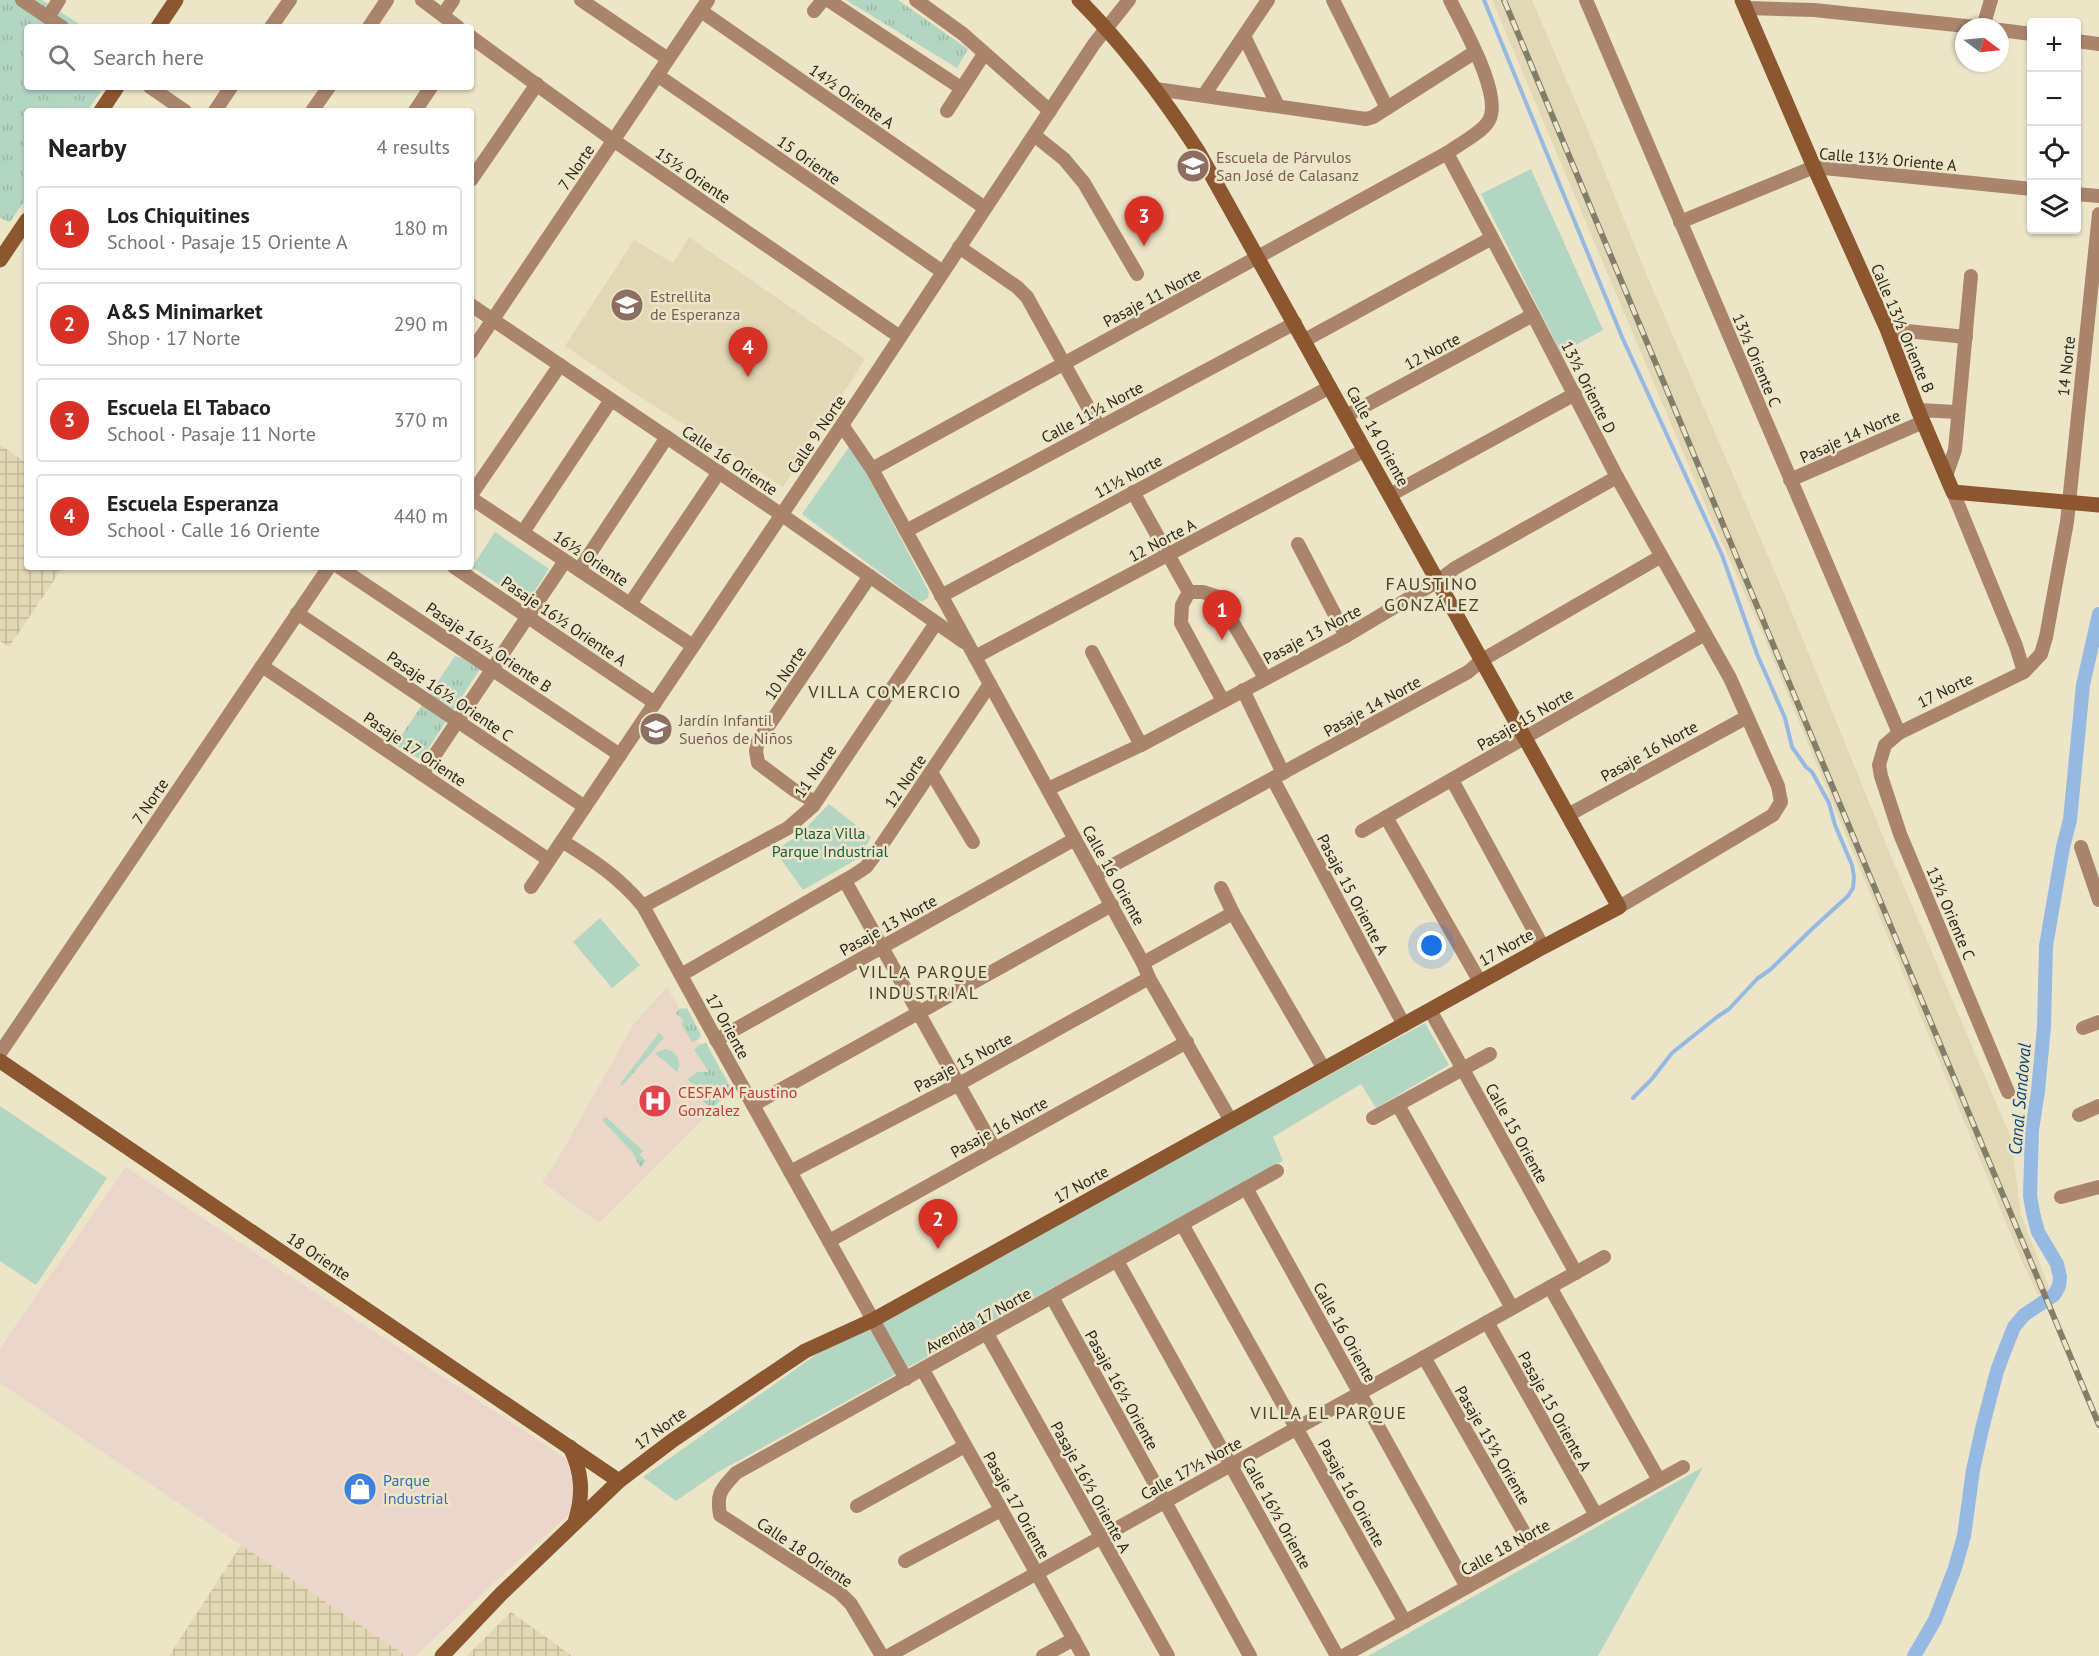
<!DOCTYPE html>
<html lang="en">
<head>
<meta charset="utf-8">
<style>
  :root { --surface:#fff; --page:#f6f6f6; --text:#202124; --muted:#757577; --line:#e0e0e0; --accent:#d93025 }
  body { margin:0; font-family:"PT Sans",sans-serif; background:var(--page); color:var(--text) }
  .controls { position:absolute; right:18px; top:18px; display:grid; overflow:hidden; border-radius:6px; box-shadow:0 2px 4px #0004 }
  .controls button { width:54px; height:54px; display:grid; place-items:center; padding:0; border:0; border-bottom:2px solid var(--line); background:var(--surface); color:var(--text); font:30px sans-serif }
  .compass { position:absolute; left:1955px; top:18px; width:54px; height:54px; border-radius:50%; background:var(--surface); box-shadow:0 2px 4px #0004; rotate:106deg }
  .you { position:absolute; left:1432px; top:946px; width:21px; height:21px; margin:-15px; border:4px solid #fff; border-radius:50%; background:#1a73e8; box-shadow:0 0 0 9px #1a73e833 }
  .badge { display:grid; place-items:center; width:39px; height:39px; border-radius:50%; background:var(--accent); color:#fff; font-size:20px; font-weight:700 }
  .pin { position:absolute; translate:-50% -50px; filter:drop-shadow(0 2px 3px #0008) }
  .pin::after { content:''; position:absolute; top:32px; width:21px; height:18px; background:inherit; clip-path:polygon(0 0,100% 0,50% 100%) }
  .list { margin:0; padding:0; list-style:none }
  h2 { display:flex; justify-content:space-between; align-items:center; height:78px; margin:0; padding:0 24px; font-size:26px }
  h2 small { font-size:20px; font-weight:400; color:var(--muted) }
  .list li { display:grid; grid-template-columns:39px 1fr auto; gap:18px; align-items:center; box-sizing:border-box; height:84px; margin:0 12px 12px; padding:0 12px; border:2px solid var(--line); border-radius:6px }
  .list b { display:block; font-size:22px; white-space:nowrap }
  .list p { margin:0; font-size:20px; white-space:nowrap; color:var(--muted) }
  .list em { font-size:20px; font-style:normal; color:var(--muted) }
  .icon { flex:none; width:33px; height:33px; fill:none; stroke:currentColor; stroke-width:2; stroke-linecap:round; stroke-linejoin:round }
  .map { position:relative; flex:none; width:2099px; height:1656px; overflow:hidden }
  .search { position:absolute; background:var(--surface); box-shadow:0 2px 4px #0004; left:24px; top:24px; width:450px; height:66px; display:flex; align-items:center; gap:15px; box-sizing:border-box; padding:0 21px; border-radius:6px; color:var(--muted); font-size:22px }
  .panel { position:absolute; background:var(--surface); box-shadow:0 2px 4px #0004; left:24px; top:108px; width:450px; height:462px; border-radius:6px }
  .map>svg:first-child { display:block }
  .commercial { fill:#ecd5ca }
  .industrial { fill:url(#industrial-grid) }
  .built { fill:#e2d8b5 }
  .medical { fill:#ead7c8 }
  .grass { fill:url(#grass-tufts) }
  .park { fill:#b3d6c3 }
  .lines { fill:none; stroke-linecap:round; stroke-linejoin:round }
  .stream { stroke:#95b9e3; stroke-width:4 }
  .canal { stroke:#95b9e3; stroke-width:14 }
  .street { stroke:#ab856b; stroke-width:14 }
  .secondary { stroke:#8c572e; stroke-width:15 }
  .rail-casing { stroke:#837e6a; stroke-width:6 }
  .rail { stroke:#ede5c8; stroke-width:4; stroke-dasharray:11; stroke-linecap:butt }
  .labels { text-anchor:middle; stroke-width:5; stroke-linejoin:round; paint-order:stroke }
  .street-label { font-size:16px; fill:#29261b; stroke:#ede5c8 }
  .education-label { font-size:16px; fill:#785e54; stroke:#ede5c8; text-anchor:start }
  .park-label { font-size:16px; fill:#1b5e42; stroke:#ede5c8 }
  .health-label { font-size:16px; fill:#be3a42; stroke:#ede5c8; text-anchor:start }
  .shop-label { font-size:16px; fill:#366cbe; stroke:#ede5c8; text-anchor:start }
  .neighbourhood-label { font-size:18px; letter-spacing:1.5px; fill:#463f27; stroke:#ede5c8 }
  .water-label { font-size:18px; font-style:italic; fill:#147; stroke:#ede5c8 }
</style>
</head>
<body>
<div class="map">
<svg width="2099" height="1656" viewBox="0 0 2099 1656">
  <defs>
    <pattern id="industrial-grid" width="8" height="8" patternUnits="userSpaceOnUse" patternTransform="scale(1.5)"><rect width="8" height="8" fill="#e2d8b5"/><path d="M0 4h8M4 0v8" fill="none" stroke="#c2b99b"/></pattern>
    <pattern id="grass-tufts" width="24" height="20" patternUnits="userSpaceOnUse" patternTransform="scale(1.5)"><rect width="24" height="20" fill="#b3d6c3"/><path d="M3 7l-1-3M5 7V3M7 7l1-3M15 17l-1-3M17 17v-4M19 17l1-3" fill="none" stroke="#9ab8a7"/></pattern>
  </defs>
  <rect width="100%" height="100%" fill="#ede5c8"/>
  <!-- commercial -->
  <path class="commercial" d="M126 1167 566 1459 576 1486 570 1513 415 1656H406L0 1383V1348Z"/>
  <!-- industrial -->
  <g class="industrial">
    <path d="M0 445 27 463V567H63L9 647 0 641Z"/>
    <path d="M241 1545 406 1656H169Z"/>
    <path d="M511 1612 572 1656H467Z"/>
  </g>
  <!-- built -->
  <g class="built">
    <path d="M1492 0H1532L1587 128 1642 264 1784 593 1891 856 2011 1138 2021 1215 2050 1290 2038 1295 2023 1264 1764 637 1707 509Z"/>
    <path d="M689 237 865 359 783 487 637 395 565 346 634 240 673 263Z"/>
  </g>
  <!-- medical -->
  <path class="medical" d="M667 987 728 1094 599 1223 542 1182 555 1164 633 1025Z"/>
  <!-- grass -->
  <g class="grass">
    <path d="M0 0H42L84 27H27V87H104L87 111H27V197L10 222 0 218Z"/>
    <path d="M846 0H898L968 49 957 68Z"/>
    <path d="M455 656 483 664 421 760 395 745Z"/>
    <path d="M687 1008 701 1035 699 1039 692 1042 681 1024 684 1020 676 1014 679 1009Z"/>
    <path d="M659 1033 664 1038 622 1086 620 1084Z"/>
    <path d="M706 1043 732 1090 711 1109 703 1100 706 1097 687 1079 698 1072H709L694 1050 700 1044Z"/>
    <path d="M666 1049C677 1052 682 1061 677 1072L655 1053Z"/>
    <path d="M606 1117 643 1151 640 1155 646 1161 640 1168 634 1154 602 1120Z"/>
  </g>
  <!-- park -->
  <g class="park">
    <path d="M1531 169 1603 330 1561 353 1481 194Z"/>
    <path d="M851 444 929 592 928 598 923 601H918L802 514Z"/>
    <path d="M495 532 549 569 527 603 472 567Z"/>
    <path d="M829 804 871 837 859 858 803 890 775 851 801 833Z"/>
    <path d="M600 918 640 965 612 988 573 942Z"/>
    <path d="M1425 1023 1449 1065 1376 1108 1361 1084 1273 1137 1283 1161 718 1472 676 1501 643 1477 817 1354Z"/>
    <path d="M0 1106 107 1178 36 1285 0 1261Z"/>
    <path d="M1703 1467 1598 1656H1368Z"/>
  </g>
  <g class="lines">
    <!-- stream -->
    <path class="stream" d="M1484 0 1622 337 1722 555 1757 654 1785 718 1792 747 1806 767 1812 772 1829 803 1835 825 1852 865 1854 877 1853 888 1848 896 1813 928 1771 969 1757 979 1729 1009 1717 1017 1672 1053 1651 1080 1633 1098"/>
    <!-- canal -->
    <path class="canal" d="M1914 1656 1935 1620 1955 1568 1964 1536 1973 1470 1982 1429 1997 1371 2006 1347 2014 1327 2024 1315 2054 1295 2059 1286 2060 1277 2057 1264 2038 1232 2033 1213 2030 1196 2032 1130 2038 1091 2044 1027 2046 946 2063 847 2070 820 2083 685 2099 614"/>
    <!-- street -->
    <g class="street">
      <path d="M22 0 62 27"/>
      <path d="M422 0 458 27"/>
      <path d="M581 0 668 59"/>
      <path d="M828 0 961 88"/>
      <path d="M916 0 963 34 1050 111"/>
      <path d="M1333 0 1387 108"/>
      <path d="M1450 0C1462 25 1505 98 1488 122 1481 133 1458 145 1447 153L1533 315 1617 477 1730 678 1778 786 1781 802 1773 815 1619 907"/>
      <path d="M1586 0 1899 733"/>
      <path d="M1746 8 1814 10 1975 27"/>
      <path d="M701 11 985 208"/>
      <path d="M814 11 823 0"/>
      <path d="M443 15 453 0"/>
      <path d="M48 17 59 0"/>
      <path d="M271 27 290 0"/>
      <path d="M369 27 387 0"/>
      <path d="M1983 27 1991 0"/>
      <path d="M2000 30 2032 34"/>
      <path d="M1244 36 1278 106"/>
      <path d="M471 37 613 140 900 337"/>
      <path d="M2076 41 2099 44"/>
      <path d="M657 75 943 272"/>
      <path d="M150 87 185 111"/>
      <path d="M1156 89 1366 119 1373 117 1475 52"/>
      <path d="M1204 95 1268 0"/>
      <path d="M215 111 231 87"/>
      <path d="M312 111 329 87"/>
      <path d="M415 111 431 87"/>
      <path d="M947 111 984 54"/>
      <path d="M1034 135 1064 159 1084 183 1137 274"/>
      <path d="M471 180 537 84"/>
      <path d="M2076 194 2099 196"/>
      <path d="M1680 222 1814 167 2032 189"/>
      <path d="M959 247 1017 287 1027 297 1099 427"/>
      <path d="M471 305 782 515 964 642"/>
      <path d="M1887 329 1966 337"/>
      <path d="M1305 340 1492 238"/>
      <path d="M471 352 708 0"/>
      <path d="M1918 410 1957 412"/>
      <path d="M1346 416 1533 315"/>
      <path d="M842 425 872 469 1116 914 1143 963 1149 978 1231 1121"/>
      <path d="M872 469 1447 153"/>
      <path d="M1946 476 1955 450 1971 276"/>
      <path d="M1790 480 1923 422"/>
      <path d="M1133 492 1189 592"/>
      <path d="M1953 492 2016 646 2024 672"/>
      <path d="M471 495 560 365"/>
      <path d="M1390 495 1575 394"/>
      <path d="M471 498 693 646"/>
      <path d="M906 531 1295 323"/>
      <path d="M523 532 611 400"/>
      <path d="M1298 544 1346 636"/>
      <path d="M339 567 620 755"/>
      <path d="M454 567 655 703"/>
      <path d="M579 570 667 437"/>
      <path d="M1189 592H1203L1218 597 1265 678"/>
      <path d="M1189 592 1182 605 1181 623 1223 701"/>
      <path d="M941 596 1330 387"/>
      <path d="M630 604 719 472"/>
      <path d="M297 613 585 807"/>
      <path d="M1092 652 1141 745"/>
      <path d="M975 657 1365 450"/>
      <path d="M262 666 549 860"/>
      <path d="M1243 690 1283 773"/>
      <path d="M931 772 973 842"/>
      <path d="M422 774 565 561"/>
      <path d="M1273 779 1404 1025"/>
      <path d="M1452 780 1543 947"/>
      <path d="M1048 789 1141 745 1346 636 1438 581 1455 568 1617 477"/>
      <path d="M815 802 794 790 758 763 756 751 758 741 870 576"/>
      <path d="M1568 815 1747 717"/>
      <path d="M1386 817 1480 982"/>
      <path d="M1362 831 1705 634"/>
      <path d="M562 841C594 861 618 876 643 906L711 1030 906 1379"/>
      <path d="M2081 847 2099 900"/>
      <path d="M1095 875 1468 672 1482 660 1660 557"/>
      <path d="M845 881 994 1148"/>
      <path d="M531 887 842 425 1094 44 1129 0"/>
      <path d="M1221 888 1233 913 1324 1069"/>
      <path d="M643 906 788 828 813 806 936 623"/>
      <path d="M1143 963 1233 913"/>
      <path d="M681 975 854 875 866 867 875 855 990 684"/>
      <path d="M1430 1010 1576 1273"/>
      <path d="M2083 1028 2099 1022"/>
      <path d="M716 1040 1075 839"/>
      <path d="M0 1053 329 567"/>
      <path d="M2008 1092 1900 834 1881 776 1879 765 1885 745 1899 733 2024 672 2041 654 2046 637 2067 522 2099 214"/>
      <path d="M753 1105 1112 905"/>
      <path d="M1398 1105 1512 1308"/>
      <path d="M2079 1115 2099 1106"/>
      <path d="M1373 1118 1490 1054"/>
      <path d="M790 1172 959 1084 1149 978"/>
      <path d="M1246 1188 1467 1587"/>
      <path d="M2061 1197 2099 1187"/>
      <path d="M1182 1224 1405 1622"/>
      <path d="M829 1241 1187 1042"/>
      <path d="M1117 1261 1337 1656"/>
      <path d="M1550 1287 1659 1480"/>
      <path d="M1052 1297 1250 1656"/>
      <path d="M1487 1322 1596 1515"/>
      <path d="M987 1334 1168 1656"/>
      <path d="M1424 1357 1534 1550"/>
      <path d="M923 1370 1083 1656"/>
      <path d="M857 1506 965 1446"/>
      <path d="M905 1561 1001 1510"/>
      <path d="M882 1656 851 1604 839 1592 720 1515C716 1492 722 1489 736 1473L1277 1171"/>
      <path d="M888 1656 1604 1257"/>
      <path d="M1043 1656 1074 1639"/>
      <path d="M1343 1656 1683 1467"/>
    </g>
    <!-- secondary -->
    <g class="secondary">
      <path d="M1742 0 1814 167 1887 329 1918 410 1953 492 2099 505"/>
      <path d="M158 27 176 0"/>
      <path d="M101 111 117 87"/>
      <path d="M0 260 27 220"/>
      <path d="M0 1061 619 1481"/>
      <path d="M570 1447C582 1472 584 1494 575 1522"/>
      <path d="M442 1656 501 1594 619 1481 673 1440 805 1351 873 1320 1543 947 1619 907 1198 151C1163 97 1125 46 1079 0"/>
    </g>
    <defs>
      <path id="rail" d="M1504 0 2099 1425"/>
    </defs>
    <!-- rail casing -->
    <use href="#rail" class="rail-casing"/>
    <!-- rail -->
    <use href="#rail" class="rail"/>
  </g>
  <!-- icons -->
  <defs>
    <symbol id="school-disc" viewBox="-11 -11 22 22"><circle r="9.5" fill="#8d6e63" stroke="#ede5c8"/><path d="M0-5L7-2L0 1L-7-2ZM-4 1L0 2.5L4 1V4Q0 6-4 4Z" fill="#fff"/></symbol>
    <symbol id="hospital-disc" viewBox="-11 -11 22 22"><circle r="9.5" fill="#e0444e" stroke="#ede5c8"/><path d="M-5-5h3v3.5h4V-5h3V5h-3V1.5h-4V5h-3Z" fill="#fff"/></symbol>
    <symbol id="shop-disc" viewBox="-11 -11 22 22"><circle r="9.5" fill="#3f7fe0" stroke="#ede5c8"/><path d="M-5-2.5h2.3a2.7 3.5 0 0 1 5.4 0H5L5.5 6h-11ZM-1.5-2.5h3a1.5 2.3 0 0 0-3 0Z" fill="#fff"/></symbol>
  </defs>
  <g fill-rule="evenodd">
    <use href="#school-disc" x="1174" y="147" width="38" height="38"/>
    <use href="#school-disc" x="608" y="286" width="38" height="38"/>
    <use href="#school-disc" x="637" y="710" width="38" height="38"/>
    <use href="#hospital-disc" x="636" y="1082" width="38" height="38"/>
    <use href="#shop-disc" x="341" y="1470" width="38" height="38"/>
  </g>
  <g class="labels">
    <!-- street labels -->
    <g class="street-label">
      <text transform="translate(852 96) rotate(35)" y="6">14½ Oriente A</text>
      <text transform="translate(1888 159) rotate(5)" y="6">Calle 13½ Oriente A</text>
      <text transform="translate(809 160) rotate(35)" y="6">15 Oriente</text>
      <text transform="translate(576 167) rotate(-56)" y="6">7 Norte</text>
      <text transform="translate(693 175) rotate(34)" y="6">15½ Oriente</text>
      <text transform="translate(1152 297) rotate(-28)" y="6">Pasaje 11 Norte</text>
      <text transform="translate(1903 328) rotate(67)" y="6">Calle 13½ Oriente B</text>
      <text transform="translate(1432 351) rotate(-28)" y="6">12 Norte</text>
      <text transform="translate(1757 360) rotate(67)" y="6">13½ Oriente C</text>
      <text transform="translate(2066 366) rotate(-84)" y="6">14 Norte</text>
      <text transform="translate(1589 387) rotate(63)" y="6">13½ Oriente D</text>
      <text transform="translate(1092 412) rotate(-28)" y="6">Calle 11½ Norte</text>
      <text transform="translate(816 434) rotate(-56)" y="6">Calle 9 Norte</text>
      <text transform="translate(1378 436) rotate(61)" y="6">Calle 14 Oriente</text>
      <text transform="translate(1850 436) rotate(-24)" y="6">Pasaje 14 Norte</text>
      <text transform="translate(730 460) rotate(34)" y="6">Calle 16 Oriente</text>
      <text transform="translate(1128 476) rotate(-28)" y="6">11½ Norte</text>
      <text transform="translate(1162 540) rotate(-28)" y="6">12 Norte A</text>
      <text transform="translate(591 558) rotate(34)" y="6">16½ Oriente</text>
      <text transform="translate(564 621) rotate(34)" y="6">Pasaje 16½ Oriente A</text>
      <text transform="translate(1312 634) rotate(-28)" y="6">Pasaje 13 Norte</text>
      <text transform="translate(489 647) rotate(34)" y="6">Pasaje 16½ Oriente B</text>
      <text transform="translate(785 673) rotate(-56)" y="6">10 Norte</text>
      <text transform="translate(1945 690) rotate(-26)" y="6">17 Norte</text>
      <text transform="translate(450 696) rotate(34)" y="6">Pasaje 16½ Oriente C</text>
      <text transform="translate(1372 706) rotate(-29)" y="6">Pasaje 14 Norte</text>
      <text transform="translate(1525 719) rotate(-30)" y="6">Pasaje 15 Norte</text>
      <text transform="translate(415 749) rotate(34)" y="6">Pasaje 17 Oriente</text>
      <text transform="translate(1649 751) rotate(-29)" y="6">Pasaje 16 Norte</text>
      <text transform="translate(815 771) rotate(-55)" y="6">11 Norte</text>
      <text transform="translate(905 781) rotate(-56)" y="6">12 Norte</text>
      <text transform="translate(150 801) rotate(-56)" y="6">7 Norte</text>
      <text transform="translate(1114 875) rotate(61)" y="6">Calle 16 Oriente</text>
      <text transform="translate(1353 894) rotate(62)" y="6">Pasaje 15 Oriente A</text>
      <text transform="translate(1951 913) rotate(67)" y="6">13½ Oriente C</text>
      <text transform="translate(888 925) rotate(-29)" y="6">Pasaje 13 Norte</text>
      <text transform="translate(1506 947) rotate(-29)" y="6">17 Norte</text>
      <text transform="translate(728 1026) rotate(61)" y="6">17 Oriente</text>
      <text transform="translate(963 1062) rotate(-28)" y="6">Pasaje 15 Norte</text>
      <text transform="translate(999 1127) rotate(-29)" y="6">Pasaje 16 Norte</text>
      <text transform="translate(1517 1133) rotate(61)" y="6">Calle 15 Oriente</text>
      <text transform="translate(1081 1184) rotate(-29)" y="6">17 Norte</text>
      <text transform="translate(319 1256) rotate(34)" y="6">18 Oriente</text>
      <text transform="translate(978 1320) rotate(-29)" y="6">Avenida 17 Norte</text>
      <text transform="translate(1345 1332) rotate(61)" y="6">Calle 16 Oriente</text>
      <text transform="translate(1122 1390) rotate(61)" y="6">Pasaje 16½ Oriente</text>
      <text transform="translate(1555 1411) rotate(61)" y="6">Pasaje 15 Oriente A</text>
      <text transform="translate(660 1428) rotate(-36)" y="6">17 Norte</text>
      <text transform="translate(1493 1445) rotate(60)" y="6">Pasaje 15½ Oriente</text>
      <text transform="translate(1191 1468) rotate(-29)" y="6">Calle 17½ Norte</text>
      <text transform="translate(1091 1487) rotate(61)" y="6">Pasaje 16½ Oriente A</text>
      <text transform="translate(1352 1493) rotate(61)" y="6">Pasaje 16 Oriente</text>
      <text transform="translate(1017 1505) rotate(61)" y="6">Pasaje 17 Oriente</text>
      <text transform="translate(1277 1513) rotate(61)" y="6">Calle 16½ Oriente</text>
      <text transform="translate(1505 1547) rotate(-29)" y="6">Calle 18 Norte</text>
      <text transform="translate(805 1552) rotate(34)" y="6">Calle 18 Oriente</text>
    </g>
    <!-- education labels -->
    <g class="education-label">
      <text x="1216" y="163">Escuela de Párvulos<tspan x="1216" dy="18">San José de Calasanz</tspan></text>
      <text x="650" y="302">Estrellita<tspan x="650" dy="18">de Esperanza</tspan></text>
      <text x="679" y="726">Jardín Infantil<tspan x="679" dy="18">Sueños de Niños</tspan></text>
    </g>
    <!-- park labels -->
    <g class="park-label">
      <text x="830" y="839">Plaza Villa<tspan x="830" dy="18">Parque Industrial</tspan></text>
    </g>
    <!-- health labels -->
    <g class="health-label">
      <text x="678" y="1098">CESFAM Faustino<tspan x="678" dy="18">Gonzalez</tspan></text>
    </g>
    <!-- shop labels -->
    <g class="shop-label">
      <text x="383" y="1486">Parque<tspan x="383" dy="18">Industrial</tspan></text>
    </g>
    <!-- neighbourhood labels -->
    <g class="neighbourhood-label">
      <text x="1432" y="590">FAUSTINO<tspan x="1432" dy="21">GONZÁLEZ</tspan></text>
      <text x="885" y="698">VILLA COMERCIO</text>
      <text x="924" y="978">VILLA PARQUE<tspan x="924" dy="21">INDUSTRIAL</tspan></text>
      <text x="1329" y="1419">VILLA EL PARQUE</text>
    </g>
    <!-- water labels -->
    <g class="water-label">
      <text transform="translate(2020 1099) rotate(-85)" y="6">Canal Sandoval</text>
    </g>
  </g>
</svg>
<div class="controls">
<button>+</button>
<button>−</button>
<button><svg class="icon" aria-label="locate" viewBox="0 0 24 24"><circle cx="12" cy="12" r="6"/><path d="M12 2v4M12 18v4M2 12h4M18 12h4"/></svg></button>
<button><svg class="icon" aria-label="layers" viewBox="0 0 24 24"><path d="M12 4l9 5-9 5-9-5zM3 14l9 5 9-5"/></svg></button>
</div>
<svg class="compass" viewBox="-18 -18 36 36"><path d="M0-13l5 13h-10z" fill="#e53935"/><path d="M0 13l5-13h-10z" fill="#757577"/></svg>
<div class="you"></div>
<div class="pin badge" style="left:1222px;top:640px">1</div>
<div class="pin badge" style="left:938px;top:1249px">2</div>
<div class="pin badge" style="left:1144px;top:246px">3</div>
<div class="pin badge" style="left:748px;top:377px">4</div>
<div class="search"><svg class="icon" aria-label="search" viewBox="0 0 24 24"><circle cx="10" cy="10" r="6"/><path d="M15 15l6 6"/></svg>Search here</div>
<section class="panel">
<h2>Nearby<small>4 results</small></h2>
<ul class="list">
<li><span class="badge">1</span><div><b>Los Chiquitines</b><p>School · Pasaje 15 Oriente A</p></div><em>180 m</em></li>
<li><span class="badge">2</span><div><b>A&amp;S Minimarket</b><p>Shop · 17 Norte</p></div><em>290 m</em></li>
<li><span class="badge">3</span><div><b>Escuela El Tabaco</b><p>School · Pasaje 11 Norte</p></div><em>370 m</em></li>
<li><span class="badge">4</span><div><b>Escuela Esperanza</b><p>School · Calle 16 Oriente</p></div><em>440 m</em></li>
</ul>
</section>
</div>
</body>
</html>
